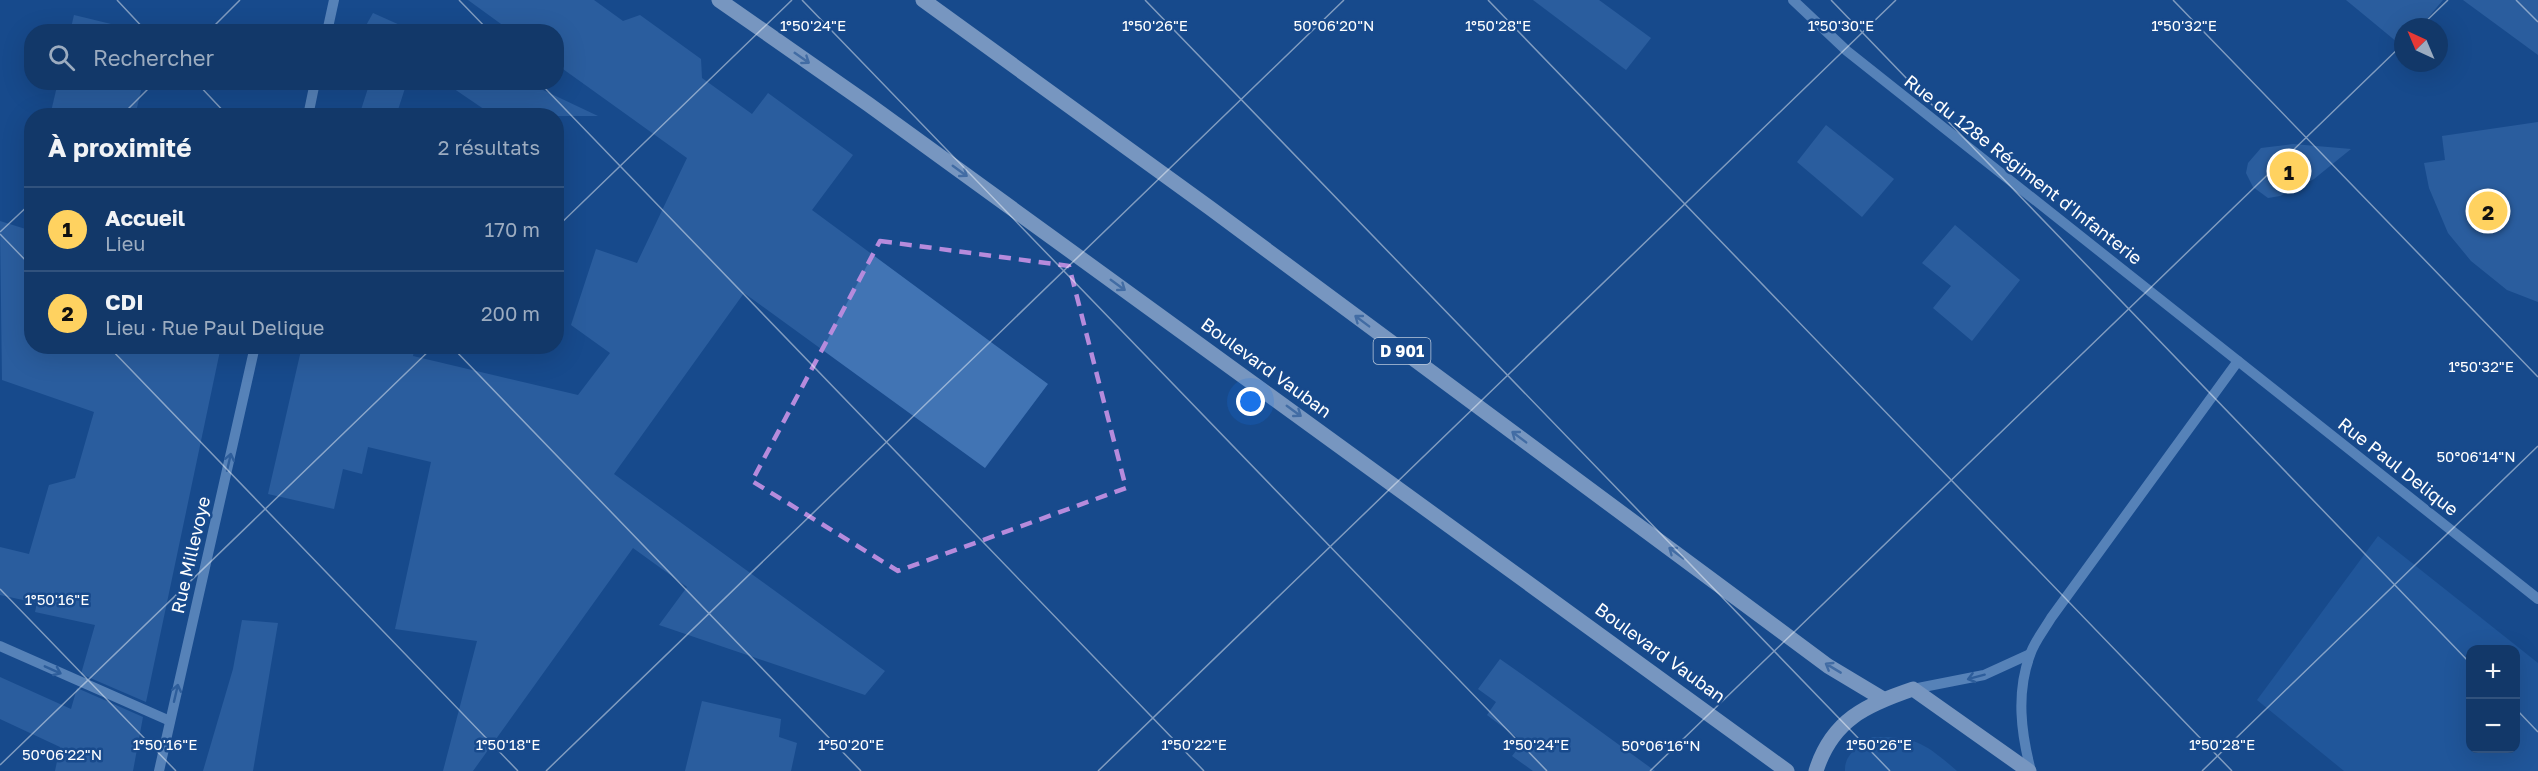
<!DOCTYPE html>
<html lang="fr">
<head>
<meta charset="utf-8">
<style>
  :root { --surface:#123869; --page:#1b3f6f; --text:#f1f3f6; --muted:#9cacc0; --line:#31527d; --accent:#ffd260 }
  body { margin:0; font-family:"Golos Text",sans-serif; background:var(--page); color:var(--text) }
  .controls { position:absolute; right:18px; bottom:18px; display:grid; overflow:hidden; border-radius:12px; box-shadow:0 6px 24px #0002 }
  .controls button { width:54px; height:54px; display:grid; place-items:center; padding:0; border:0; border-bottom:2px solid var(--line); background:var(--surface); color:var(--text); font:30px sans-serif }
  .compass { position:absolute; left:2394px; top:18px; width:54px; height:54px; border-radius:50%; background:var(--surface); box-shadow:0 6px 24px #0002; rotate:316deg }
  .you { position:absolute; left:1251px; top:402px; width:21px; height:21px; margin:-15px; border:4px solid #fff; border-radius:50%; background:#1a73e8; box-shadow:0 0 0 9px #1a73e833 }
  .badge { display:grid; place-items:center; width:39px; height:39px; border-radius:50%; background:var(--accent); color:#111; font-size:20px; font-weight:700 }
  .pin { position:absolute; translate:-50% -50%; border:3px solid #fff; box-shadow:0 2px 6px #0006 }
  .list { margin:0; padding:0; list-style:none }
  h2 { display:flex; justify-content:space-between; align-items:center; height:78px; margin:0; padding:0 24px; font-size:26px }
  h2 small { font-size:20px; font-weight:400; color:var(--muted) }
  .list li { display:grid; grid-template-columns:39px 1fr auto; gap:18px; align-items:center; box-sizing:border-box; height:84px; padding:0 24px; border-top:2px solid var(--line) }
  .list b { display:block; font-size:22px; white-space:nowrap }
  .list p { margin:0; font-size:20px; white-space:nowrap; color:var(--muted) }
  .list em { font-size:20px; font-style:normal; color:var(--muted) }
  .icon { flex:none; width:33px; height:33px; fill:none; stroke:currentColor; stroke-width:2; stroke-linecap:round; stroke-linejoin:round }
  .map { position:relative; flex:none; width:2538px; height:771px; overflow:hidden }
  .search { position:absolute; background:var(--surface); box-shadow:0 6px 24px #0002; left:24px; top:24px; width:540px; height:66px; display:flex; align-items:center; gap:15px; box-sizing:border-box; padding:0 21px; border-radius:24px; color:var(--muted); font-size:22px }
  .panel { position:absolute; background:var(--surface); box-shadow:0 6px 24px #0002; left:24px; top:108px; width:540px; height:246px; border-radius:24px }
  .map>svg:first-child { display:block }
  .green { fill:#2b64aa; fill-rule:evenodd }
  .building { fill:#4174b4 }
  .lines { fill:none; stroke-linecap:round; stroke-linejoin:round }
  .minor { stroke:#a3c5ee; stroke-width:10 }
  .major { stroke:#eaf2ff; stroke-width:15 }
  .oneway { stroke:#7696c0 }
  .oneway2 { stroke:#4975ae }
  .marked { fill:none; stroke:#b68bdc; stroke-width:4.5; stroke-dasharray:12 8; stroke-linejoin:round }
  .ticks { fill:none; stroke:#fff; stroke-width:1.5; stroke-opacity:0.45 }
  .labels { text-anchor:middle; stroke-width:5; stroke-linejoin:round; paint-order:stroke }
  .shield { fill:#184a8c; stroke:#bac9dc; stroke-width:1.5 }
  .shield-label { font-size:16px; font-weight:bold; fill:#fff }
  .street-label { font-size:18px; fill:#fff; stroke:#184a8c }
  .ticks-label { font-size:15px; text-anchor:middle; fill:#fff; stroke:#184a8c; stroke-width:5; stroke-linejoin:round; paint-order:stroke }
</style>
</head>
<body>
<div class="map">
<svg width="2538" height="771" viewBox="0 0 2538 771">
  <rect width="100%" height="100%" fill="#184a8c"/>
  <!-- green -->
  <g class="green">
    <path d="M2378 536 2538 663V771H2344L2257 700ZM2470 650H2516V748H2470Z"/>
    <path d="M1872 737C1915 736 1925 743 1957 771H1845C1844 754 1859 746 1872 737Z"/>
  </g>
  <!-- building -->
  <g class="building">
    <path d="M468 0H594L623 21 640 15 701 59 702 78 752 114 768 93 853 155 812 210 1048 384 985 468 744 293 614 474 885 671 865 695 659 625 687 587 633 548 473 771H443L477 641 395 629 431 462 368 447 362 474 343 469 334 509 268 494 302 346H415L413 356 578 395 610 353 571 325 596 249 637 263 687 158 556 64V32H512Z"/>
    <path d="M1533 0H1599L1651 38 1626 70Z"/>
    <path d="M2346 0H2443L2420 27H2403V47Z"/>
    <path d="M2463 0H2538V55Z"/>
    <path d="M373 13 411 30 415 32H368L364 29Z"/>
    <path d="M74 15 144 32H70Z"/>
    <path d="M58 82H143L135 116H50Z"/>
    <path d="M370 82H407L396 116H359Z"/>
    <path d="M444 82H526L598 116H494Z"/>
    <path d="M2538 122V302L2507 290 2471 261 2448 233 2429 188 2424 163 2445 160 2442 136Z"/>
    <path d="M1826 125 1894 179 1862 217 1797 162Z"/>
    <path d="M2293 144 2351 149 2314 179 2280 196 2268 198 2253 187 2246 173 2248 163 2261 148Z"/>
    <path d="M0 221 32 231V346H221L146 702 81 674 95 625 35 612 37 603 0 595V547L29 554 49 485 75 478 94 412 2 380Z"/>
    <path d="M1955 225 2020 280 1972 341 1933 308 1951 286 1922 263Z"/>
    <path d="M242 620 278 623 253 771H203L233 669Z"/>
    <path d="M1500 659 1534 683 1655 771H1533L1512 756 1523 742 1487 715 1496 702 1478 689Z"/>
    <path d="M0 677 71 709 77 688 143 717 133 771H55L60 747 0 719Z"/>
    <path d="M702 701 781 719 779 737 797 743 791 771H685Z"/>
  </g>
  <g class="lines">
    <!-- minor -->
    <g class="minor">
      <path d="M1793 0 1847 51 2538 599"/>
      <path d="M327 32 334 0"/>
      <path d="M308 116 315 82"/>
      <path d="M0 646 170 721"/>
      <path d="M1913 689 1984 675 2030 654"/>
      <path d="M159 771 255 346"/>
      <path d="M2031 771C2021 733 2016 693 2030 655 2034 642 2044 630 2051 618L2238 361"/>
    </g>
    <!-- major -->
    <g class="major">
      <path d="M719 0 868 104 1787 771"/>
      <path d="M923 0 1210 208 1828 666 1883 699"/>
      <path d="M1816 771C1832 720 1866 705 1913 689L2029 771"/>
    </g>
  </g>
  <!-- one-way arrows -->
  <defs><path id="oneway-shaft" d="M-6 0H5M1.5-3L5.5 0L1.5 3" fill="none" stroke-width="1.6" stroke-linecap="round" stroke-linejoin="round" transform="scale(1.5)"/></defs>
  <g class="oneway">
    <use href="#oneway-shaft" transform="translate(802 58) rotate(35)"/>
    <use href="#oneway-shaft" transform="translate(960 171) rotate(36)"/>
    <use href="#oneway-shaft" transform="translate(1118 285) rotate(36)"/>
    <use href="#oneway-shaft" transform="translate(1362 321) rotate(-143)"/>
    <use href="#oneway-shaft" transform="translate(1294 411) rotate(36)"/>
    <use href="#oneway-shaft" transform="translate(1519 437) rotate(-143)"/>
    <use href="#oneway-shaft" transform="translate(1676 553) rotate(-143)"/>
    <use href="#oneway-shaft" transform="translate(1833 668) rotate(-149)"/>
  </g>
  <g class="oneway2">
    <use href="#oneway-shaft" transform="translate(229 462) rotate(-77)"/>
    <use href="#oneway-shaft" transform="translate(53 670) rotate(24)"/>
    <use href="#oneway-shaft" transform="translate(1976 677) rotate(165)"/>
    <use href="#oneway-shaft" transform="translate(176 693) rotate(-77)"/>
  </g>
  <!-- marked area -->
  <path d="M0 0H2538V771H0ZM880 241 1069 266 1126 488 898 571 752 481Z" fill="#184a8c" fill-opacity=".55" fill-rule="evenodd"/>
  <path class="marked" d="M880 241 1069 266 1126 488 898 571 752 481Z"/>
  <!-- ticks -->
  <path class="ticks" d="M117 0 147 32M459 0 490 32M802 0 1547 771M1145 0 1890 771M1488 0 2232 771M1831 0 2470 663M2173 0 2538 377M2516 0 2538 22M2420 27 2448 0M208 32 240 0M196 82 228 116M539 82 1204 771M121 116 155 82M556 228 792 0M0 232 32 202M0 234 32 267M108 346 518 771M451 346 861 771M0 589 176 771M2516 709 2538 732M0 765 434 346M546 771 1344 0M1098 771 1896 0M1650 771 2403 44M2202 771 2538 446"/>
  <g class="labels">
    <!-- shield labels -->
    <rect class="shield" x="1373.5" y="338" width="57" height="26" rx="4.5"/>
    <g class="shield-label">
      <text x="1402" y="357">D 901</text>
    </g>
    <!-- street labels -->
    <g class="street-label">
      <text transform="translate(2023 170) rotate(38)" y="6">Rue du 128e Régiment d'Infanterie</text>
      <text transform="translate(1266 368) rotate(36)" y="6">Boulevard Vauban</text>
      <text transform="translate(2398 467) rotate(38)" y="6">Rue Paul Delique</text>
      <text transform="translate(191 555) rotate(-77)" y="6">Rue Millevoye</text>
      <text transform="translate(1660 653) rotate(36)" y="6">Boulevard Vauban</text>
    </g>
  </g>
  <g class="ticks-label">
    <text x="1334" y="31">50°06'20"N</text>
    <text x="813" y="31">1°50'24"E</text>
    <text x="1155" y="31">1°50'26"E</text>
    <text x="1498" y="31">1°50'28"E</text>
    <text x="1841" y="31">1°50'30"E</text>
    <text x="2184" y="31">1°50'32"E</text>
    <text x="2481" y="372">1°50'32"E</text>
    <text x="2476" y="462">50°06'14"N</text>
    <text x="57" y="605">1°50'16"E</text>
    <text x="165" y="750">1°50'16"E</text>
    <text x="508" y="750">1°50'18"E</text>
    <text x="851" y="750">1°50'20"E</text>
    <text x="1194" y="750">1°50'22"E</text>
    <text x="1536" y="750">1°50'24"E</text>
    <text x="1879" y="750">1°50'26"E</text>
    <text x="2222" y="750">1°50'28"E</text>
    <text x="1661" y="751">50°06'16"N</text>
    <text x="62" y="760">50°06'22"N</text>
  </g>
</svg>
<div class="controls">
<button>+</button>
<button>−</button>
</div>
<svg class="compass" viewBox="-18 -18 36 36"><path d="M0-13l5 13h-10z" fill="#e53935"/><path d="M0 13l5-13h-10z" fill="#9cacc0"/></svg>
<div class="you"></div>
<div class="pin badge" style="left:2289px;top:171px">1</div>
<div class="pin badge" style="left:2488px;top:211px">2</div>
<div class="search"><svg class="icon" aria-label="search" viewBox="0 0 24 24"><circle cx="10" cy="10" r="6"/><path d="M15 15l6 6"/></svg>Rechercher</div>
<section class="panel">
<h2>À proximité<small>2 résultats</small></h2>
<ul class="list">
<li><span class="badge">1</span><div><b>Accueil</b><p>Lieu</p></div><em>170 m</em></li>
<li><span class="badge">2</span><div><b>CDI</b><p>Lieu · Rue Paul Delique</p></div><em>200 m</em></li>
</ul>
</section>
</div>
</body>
</html>
